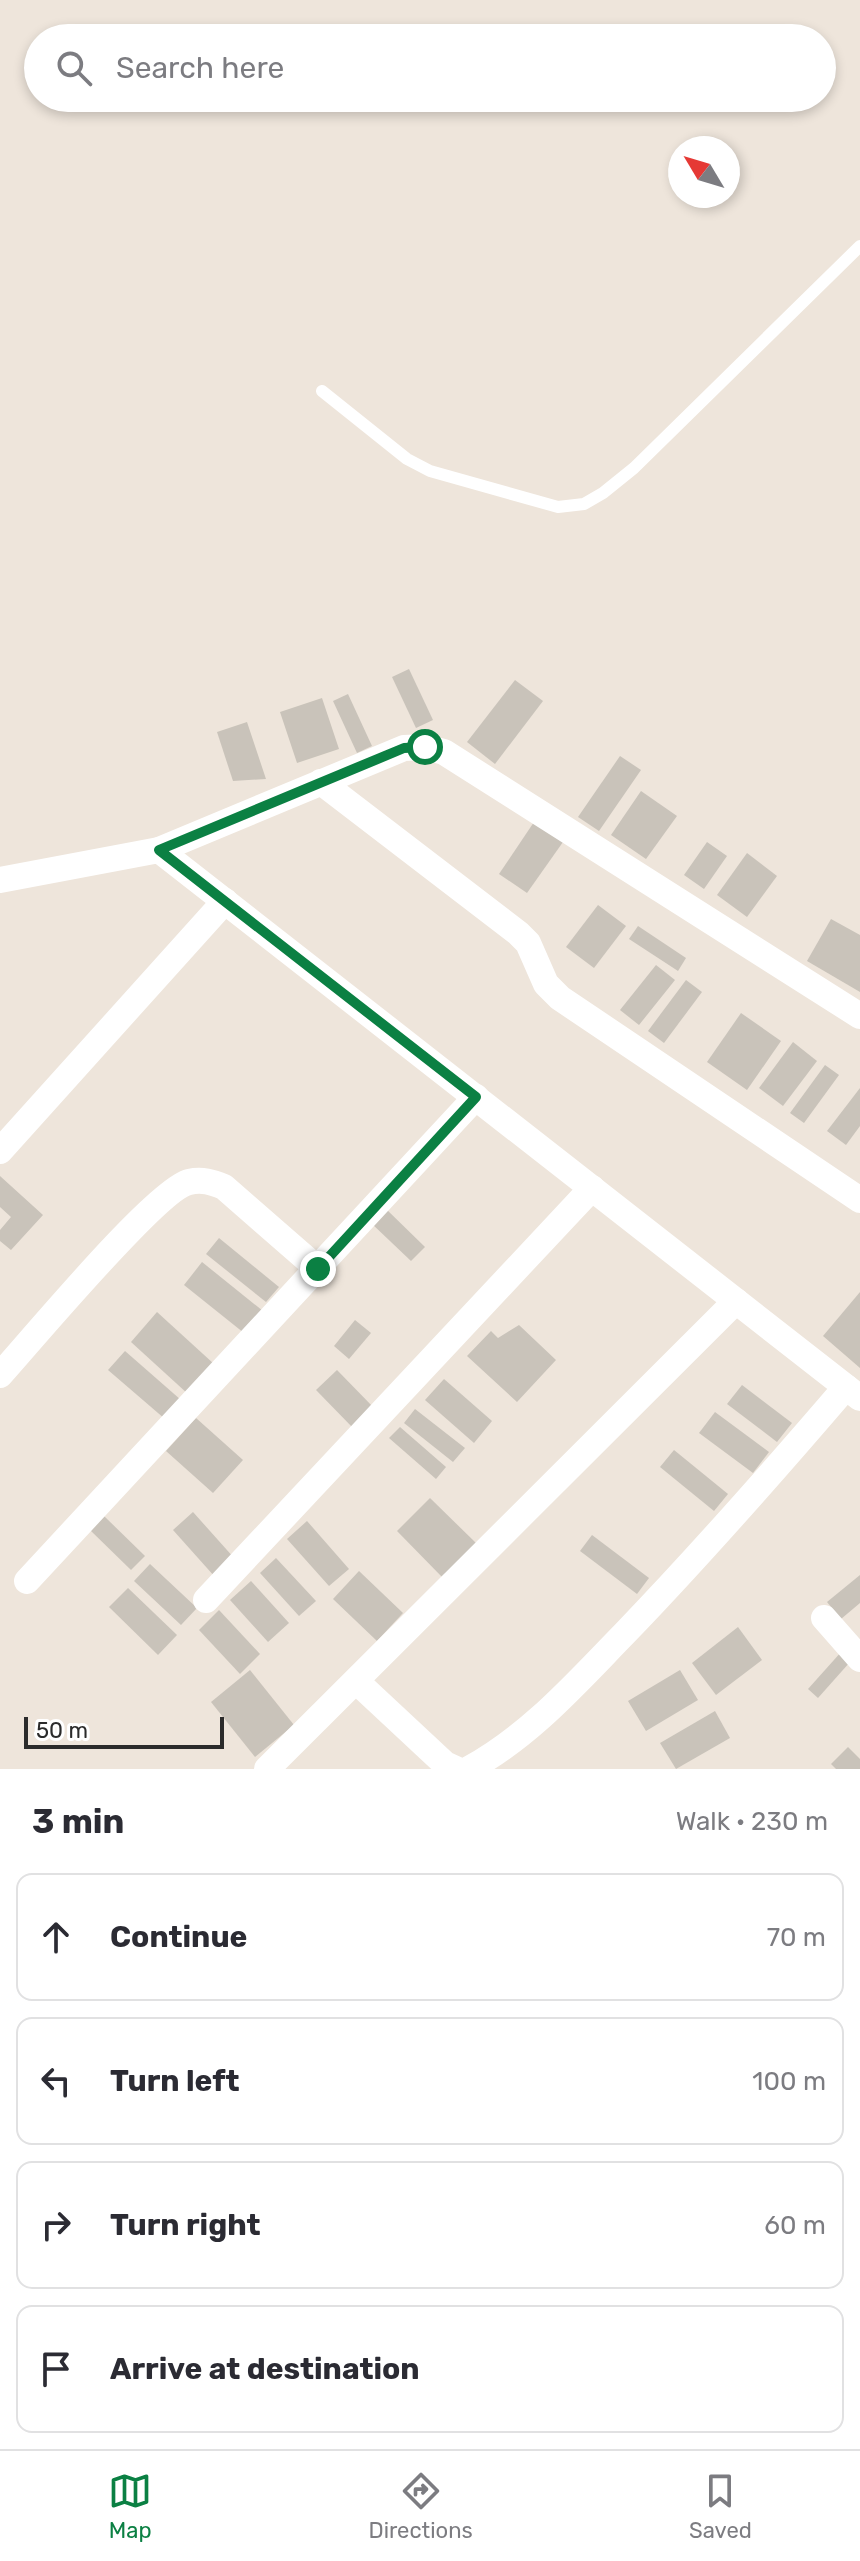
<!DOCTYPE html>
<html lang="en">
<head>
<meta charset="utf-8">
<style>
  :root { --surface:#fff; --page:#f7f7f7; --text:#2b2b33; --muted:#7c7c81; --line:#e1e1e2; --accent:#0b8043 }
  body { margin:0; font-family:Rubik,sans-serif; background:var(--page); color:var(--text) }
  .compass { position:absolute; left:668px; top:136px; width:72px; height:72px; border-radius:50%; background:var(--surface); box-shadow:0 4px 12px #0003; rotate:308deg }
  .scale { position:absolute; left:24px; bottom:20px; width:200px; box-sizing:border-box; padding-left:8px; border:4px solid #2b2b2b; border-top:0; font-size:22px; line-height:28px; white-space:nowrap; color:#2b2b2b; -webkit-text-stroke:6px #fff; paint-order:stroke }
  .stop { position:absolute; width:24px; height:24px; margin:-18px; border:6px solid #0b8043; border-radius:50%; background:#fff }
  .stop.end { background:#0b8043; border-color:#fff; box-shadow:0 2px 8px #0008 }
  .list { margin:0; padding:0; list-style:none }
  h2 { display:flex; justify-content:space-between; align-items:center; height:104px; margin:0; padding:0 32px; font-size:34px }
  h2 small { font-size:26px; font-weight:400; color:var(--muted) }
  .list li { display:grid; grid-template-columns:52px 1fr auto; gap:24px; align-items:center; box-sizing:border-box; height:128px; margin:0 16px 16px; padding:0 16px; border:2px solid var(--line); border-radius:16px }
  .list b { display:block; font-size:30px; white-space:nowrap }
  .list em { font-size:26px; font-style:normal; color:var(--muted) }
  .icon { flex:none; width:44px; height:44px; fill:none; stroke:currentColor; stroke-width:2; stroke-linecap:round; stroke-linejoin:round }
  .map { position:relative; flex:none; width:860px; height:1769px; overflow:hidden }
  .search { position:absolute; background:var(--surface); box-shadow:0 4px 12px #0003; left:24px; right:24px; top:24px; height:88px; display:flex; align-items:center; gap:20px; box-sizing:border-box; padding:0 28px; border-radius:44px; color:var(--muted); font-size:30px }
  .sheet { height:680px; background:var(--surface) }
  nav { display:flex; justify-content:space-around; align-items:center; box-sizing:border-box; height:112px; border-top:2px solid var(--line); background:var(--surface); font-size:22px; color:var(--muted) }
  nav a { display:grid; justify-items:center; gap:4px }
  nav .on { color:var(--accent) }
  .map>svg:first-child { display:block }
  .building { fill:#c9c3ba }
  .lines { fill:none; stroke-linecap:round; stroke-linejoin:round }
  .lane { stroke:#fff; stroke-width:12 }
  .street { stroke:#fff; stroke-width:26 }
  .route { stroke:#0b8043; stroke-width:10 }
</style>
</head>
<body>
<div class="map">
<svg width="860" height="1769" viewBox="0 0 860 1769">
  <rect width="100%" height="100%" fill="#eee5db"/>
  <!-- building -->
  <g class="building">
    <path d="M409 669 433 720 416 728 392 677Z"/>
    <path d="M515 680 543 701 495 764 467 742Z"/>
    <path d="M348 694 372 746 357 753 333 701Z"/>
    <path d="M322 698 339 749 297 763 280 712Z"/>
    <path d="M247 722 266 779 233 781 217 732Z"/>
    <path d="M620 756 641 770 599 831 578 817Z"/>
    <path d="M641 791 677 816 646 859 611 835Z"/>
    <path d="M534 822 563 842 527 893 499 874Z"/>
    <path d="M707 842 727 856 704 889 684 875Z"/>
    <path d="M747 853 777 876 747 917 717 895Z"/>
    <path d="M598 905 626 926 594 968 566 947Z"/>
    <path d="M831 919 860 935V992L807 961Z"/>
    <path d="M638 926 686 958 678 971 629 939Z"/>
    <path d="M656 965 675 980 639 1025 620 1010Z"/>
    <path d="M686 980 702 992 664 1043 648 1031Z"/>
    <path d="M741 1013 781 1041 747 1090 707 1062Z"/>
    <path d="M793 1042 817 1061 783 1106 759 1088Z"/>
    <path d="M825 1065 839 1075 804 1123 790 1113Z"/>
    <path d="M860 1088V1126L846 1145 827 1131Z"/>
    <path d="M0 1176 43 1215 11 1250 0 1241V1230L11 1217 0 1207Z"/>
    <path d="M384 1207 425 1247 411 1261 370 1222Z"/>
    <path d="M219 1238 279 1287 266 1302 206 1254Z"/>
    <path d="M202 1262 263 1311 244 1333 184 1285Z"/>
    <path d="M860 1292V1368L823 1336Z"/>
    <path d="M157 1312 214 1364 188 1394 131 1342Z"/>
    <path d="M355 1320 371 1333 349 1359 334 1346Z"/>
    <path d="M519 1325 556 1360 517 1402 467 1356 491 1331 498 1338Z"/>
    <path d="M125 1351 181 1400 165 1419 108 1370Z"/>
    <path d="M337 1370 375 1409 354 1429 316 1390Z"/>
    <path d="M444 1379 492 1421 474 1443 425 1400Z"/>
    <path d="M742 1385 792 1423 777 1442 727 1404Z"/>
    <path d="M415 1409 465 1448 453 1462 404 1423Z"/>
    <path d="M715 1412 769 1452 753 1473 699 1433Z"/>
    <path d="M196 1418 243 1460 213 1493 166 1451Z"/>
    <path d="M400 1427 446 1467 436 1479 389 1438Z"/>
    <path d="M674 1450 728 1494 714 1511 660 1467Z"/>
    <path d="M430 1498 477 1544 443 1578 397 1531Z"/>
    <path d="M193 1512 235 1559 215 1577 173 1530Z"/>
    <path d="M104 1516 145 1556 131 1570 90 1530Z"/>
    <path d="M307 1521 349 1569 329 1586 287 1539Z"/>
    <path d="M592 1535 649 1578 637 1594 580 1551Z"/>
    <path d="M276 1558 316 1601 299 1616 260 1573Z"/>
    <path d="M150 1564 197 1608 181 1625 134 1581Z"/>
    <path d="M359 1571 403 1613 377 1641 333 1599Z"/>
    <path d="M860 1575V1603L841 1619 827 1602Z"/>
    <path d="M251 1581 289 1623 268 1642 230 1600Z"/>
    <path d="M128 1588 177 1635 158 1655 109 1607Z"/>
    <path d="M219 1610 260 1654 240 1674 199 1630Z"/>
    <path d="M738 1627 762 1660 716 1695 692 1663Z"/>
    <path d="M842 1651 850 1662 818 1698 808 1689Z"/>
    <path d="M250 1670 294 1725 255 1757 211 1702Z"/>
    <path d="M680 1670 698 1700 646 1731 628 1701Z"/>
    <path d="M715 1711 730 1738 676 1769 660 1743Z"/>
    <path d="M848 1747 860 1759V1769H836L831 1764Z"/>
  </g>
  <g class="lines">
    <!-- lane -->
    <path class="lane" d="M322 391 407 459 430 471 558 507 584 504 603 493 634 468 860 246"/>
    <!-- street -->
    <g class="street">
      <path d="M321 782 518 933 528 943 546 984 560 998 860 1200"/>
      <path d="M159 850 404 748 425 747 444 752 860 1016"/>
      <path d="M0 880 159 850 860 1398"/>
      <path d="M0 1151 225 901"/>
      <path d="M0 1375C30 1342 157 1189 189 1182 202 1179 212 1182 224 1187L318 1269"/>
      <path d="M27 1581 476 1097"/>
      <path d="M206 1600 592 1188"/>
      <path d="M824 1618 860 1659"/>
      <path d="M356 1681 445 1764 456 1769"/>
      <path d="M267 1769 736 1301"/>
      <path d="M469 1769C531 1735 576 1683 625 1633 702 1553 774 1471 846 1387"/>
    </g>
  </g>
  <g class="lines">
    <!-- route -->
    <path class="route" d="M318 1269 476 1097 159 850 404 748 425 747"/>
  </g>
</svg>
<svg class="compass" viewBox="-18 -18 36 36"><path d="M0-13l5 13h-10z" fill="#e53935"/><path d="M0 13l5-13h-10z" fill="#7c7c81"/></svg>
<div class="scale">50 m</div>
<div class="stop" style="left:425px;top:747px"></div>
<div class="stop end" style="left:318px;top:1269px"></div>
<div class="search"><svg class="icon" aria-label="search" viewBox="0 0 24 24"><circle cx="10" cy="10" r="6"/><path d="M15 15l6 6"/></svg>Search here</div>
</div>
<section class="sheet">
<h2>3 min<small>Walk · 230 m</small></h2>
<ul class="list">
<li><svg class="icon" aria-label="ahead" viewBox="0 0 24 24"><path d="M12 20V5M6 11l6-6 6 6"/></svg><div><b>Continue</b></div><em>70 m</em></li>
<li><svg class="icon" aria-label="left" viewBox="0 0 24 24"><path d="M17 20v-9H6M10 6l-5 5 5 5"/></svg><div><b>Turn left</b></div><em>100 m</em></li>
<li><svg class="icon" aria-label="right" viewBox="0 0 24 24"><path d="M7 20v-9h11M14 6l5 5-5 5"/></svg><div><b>Turn right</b></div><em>60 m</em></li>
<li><svg class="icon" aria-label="arrive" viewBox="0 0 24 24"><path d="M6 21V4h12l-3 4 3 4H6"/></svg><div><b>Arrive at destination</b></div></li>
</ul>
</section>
<nav>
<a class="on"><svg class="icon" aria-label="map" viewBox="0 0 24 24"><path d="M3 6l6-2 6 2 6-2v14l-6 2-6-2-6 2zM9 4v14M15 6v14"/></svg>Map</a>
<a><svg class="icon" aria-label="directions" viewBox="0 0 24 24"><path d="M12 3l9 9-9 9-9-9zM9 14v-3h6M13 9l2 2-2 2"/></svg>Directions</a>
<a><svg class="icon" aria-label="saved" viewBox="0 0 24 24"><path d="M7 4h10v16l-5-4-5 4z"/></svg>Saved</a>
</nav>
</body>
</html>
